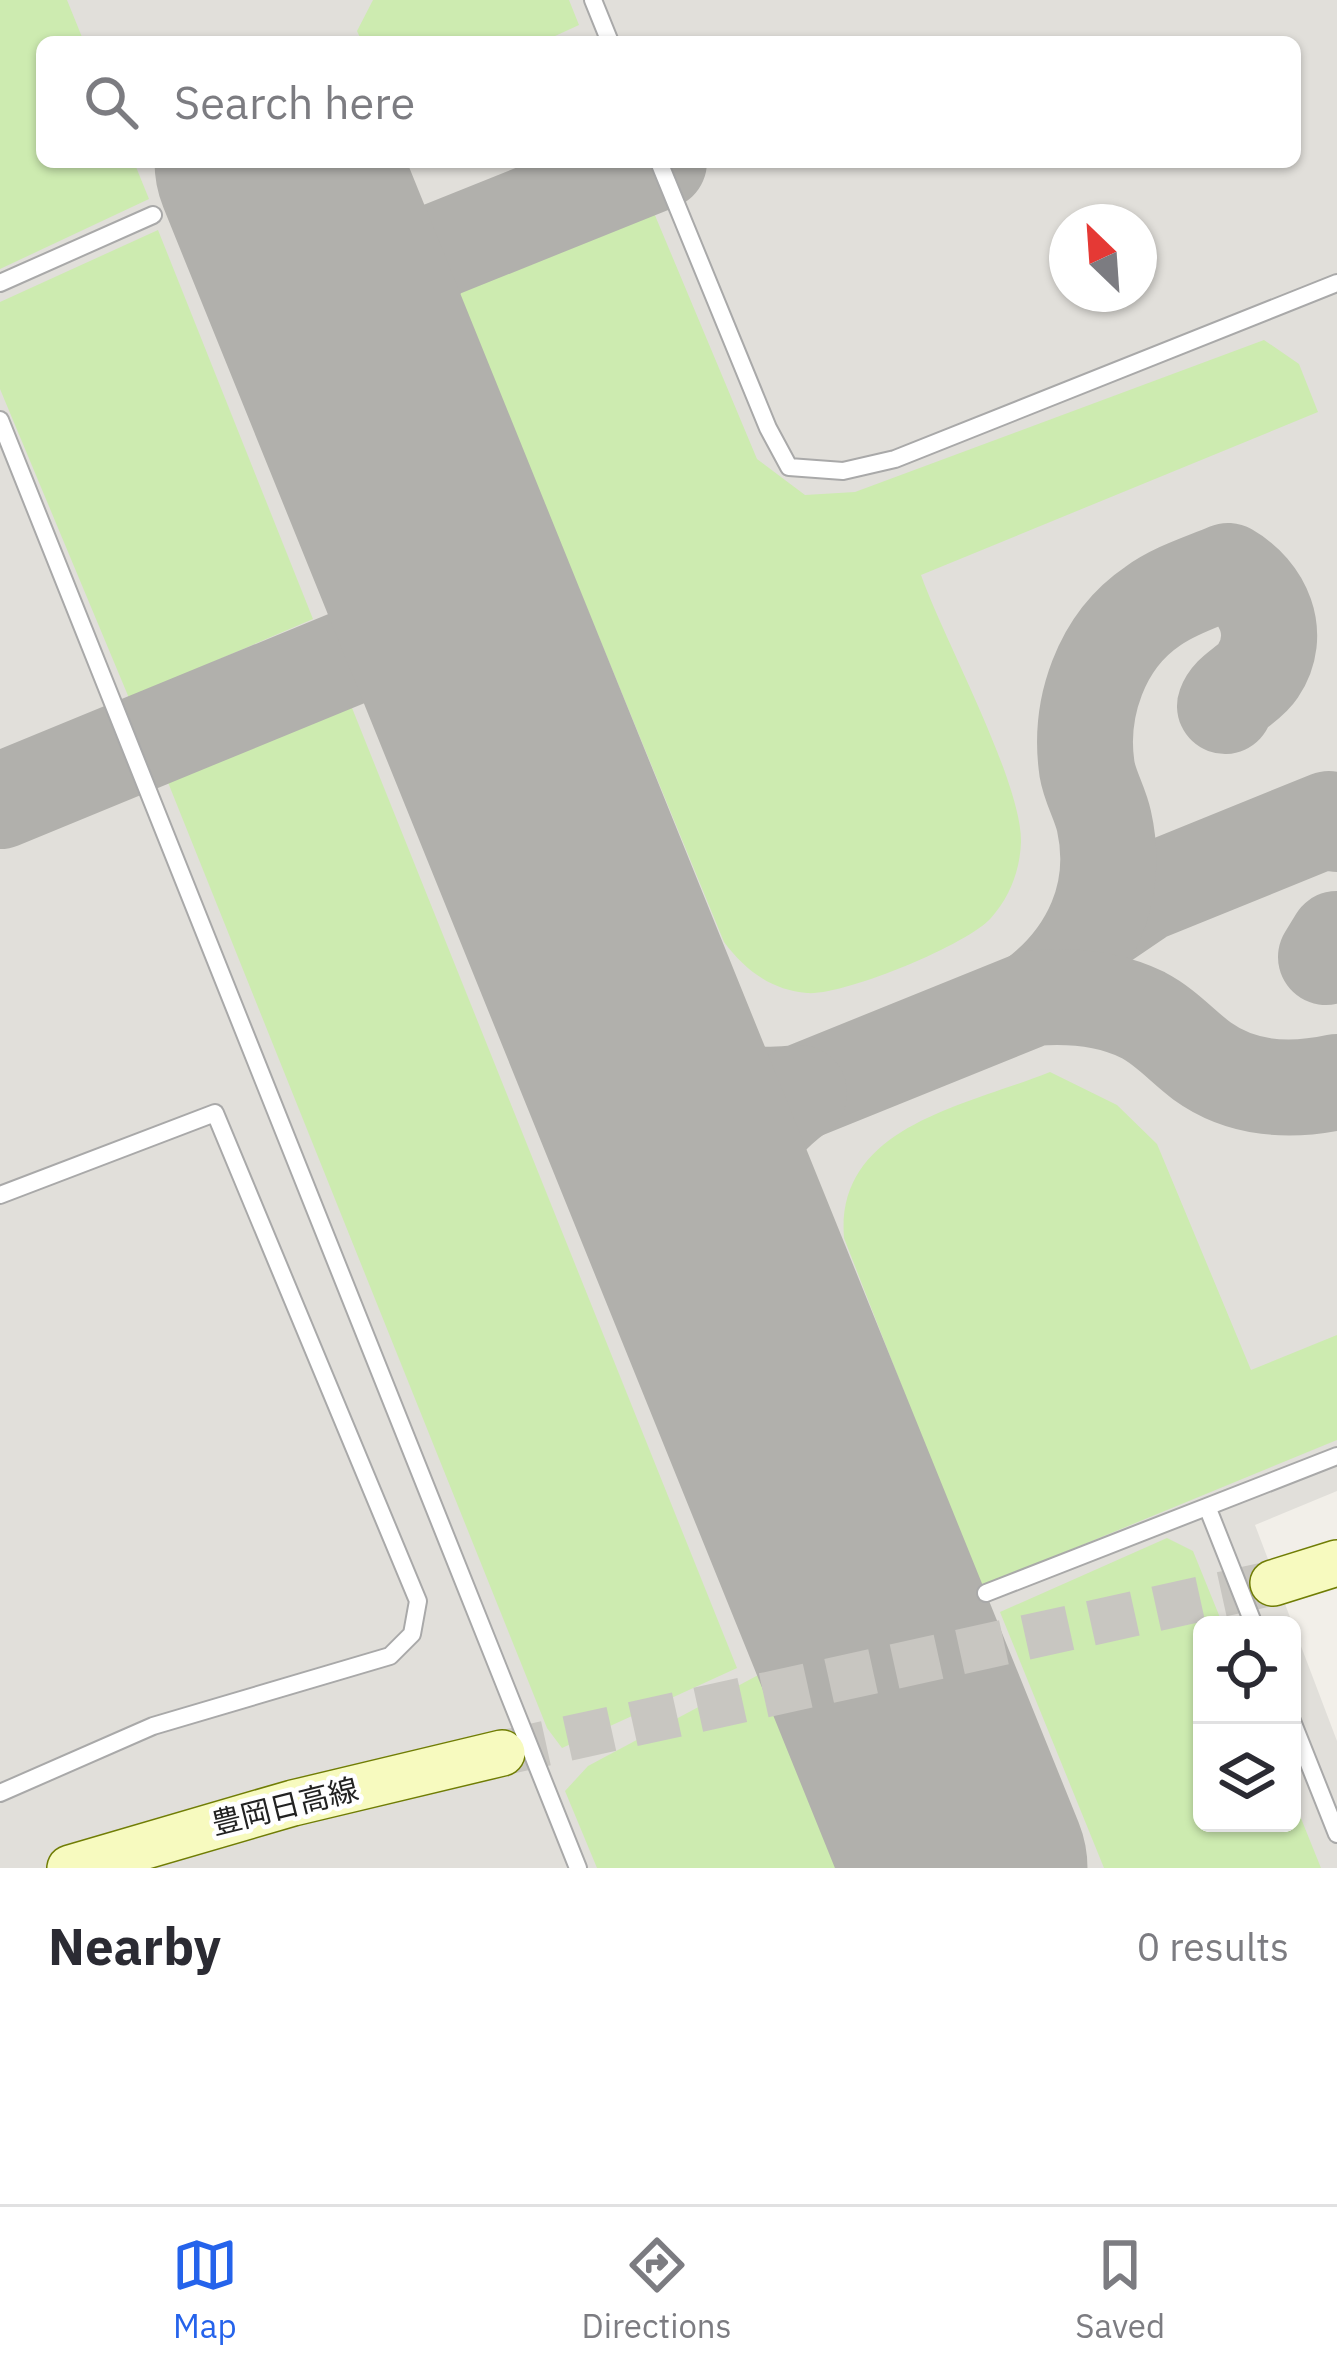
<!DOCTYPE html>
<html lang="en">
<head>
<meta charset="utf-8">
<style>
  :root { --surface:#fff; --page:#f2f2f3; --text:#2b2b33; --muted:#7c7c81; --line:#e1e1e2; --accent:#2563eb }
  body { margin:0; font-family:"IBM Plex Sans","Noto Sans JP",sans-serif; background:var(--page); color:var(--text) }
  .controls { position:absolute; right:36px; bottom:36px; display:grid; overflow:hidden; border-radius:18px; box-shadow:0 3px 9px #0004 }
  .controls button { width:108px; height:108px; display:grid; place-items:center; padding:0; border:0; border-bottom:3px solid var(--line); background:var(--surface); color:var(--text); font:60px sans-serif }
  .compass { position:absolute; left:1049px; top:204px; width:108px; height:108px; border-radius:50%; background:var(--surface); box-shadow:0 3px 9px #0004; rotate:335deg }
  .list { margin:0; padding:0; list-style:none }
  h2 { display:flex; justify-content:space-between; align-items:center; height:156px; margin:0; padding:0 48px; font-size:51px }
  h2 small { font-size:39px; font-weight:400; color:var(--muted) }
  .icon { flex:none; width:66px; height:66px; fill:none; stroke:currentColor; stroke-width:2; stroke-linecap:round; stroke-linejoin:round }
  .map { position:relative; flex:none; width:1337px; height:1868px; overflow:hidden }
  .search { position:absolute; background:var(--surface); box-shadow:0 3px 9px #0004; left:36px; right:36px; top:36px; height:132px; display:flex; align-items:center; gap:30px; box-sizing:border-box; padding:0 42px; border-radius:18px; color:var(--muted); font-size:45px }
  .sheet { height:336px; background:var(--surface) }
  nav { display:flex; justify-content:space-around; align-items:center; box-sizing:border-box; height:168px; border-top:3px solid var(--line); background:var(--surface); font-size:33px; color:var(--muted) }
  nav a { display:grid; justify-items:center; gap:6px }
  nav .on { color:var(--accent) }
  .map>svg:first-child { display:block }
  .airport { fill:#e1dfda; fill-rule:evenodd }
  .grass { fill:#cdebb0 }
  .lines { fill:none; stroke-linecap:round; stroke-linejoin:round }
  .taxiway { stroke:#b1b0ac; stroke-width:96 }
  .runway { stroke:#b1b0ac; stroke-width:243 }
  .secondary-tunnel { stroke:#c8c6c1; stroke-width:45; stroke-dasharray:45 22; stroke-linecap:butt }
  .lane-casing { stroke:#a9a9a9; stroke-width:20 }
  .secondary-casing { stroke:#707d05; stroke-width:48 }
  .lane { stroke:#fff; stroke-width:16 }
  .secondary { stroke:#f7fabf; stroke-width:45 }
  .labels { text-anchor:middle; stroke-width:9; stroke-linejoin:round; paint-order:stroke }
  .street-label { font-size:30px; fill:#222; stroke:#fff }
</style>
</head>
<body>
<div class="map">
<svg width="1337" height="1868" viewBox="0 0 1337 1868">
  <rect width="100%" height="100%" fill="#f2efe9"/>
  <!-- airport -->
  <path class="airport" d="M0 0H1337V1491L1255 1525 1337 1741V1868H0ZM42 42H1295V162H42ZM1067 222H1139V294H1067ZM1202 1625H1292V1823H1202Z"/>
  <!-- grass -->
  <g class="grass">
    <path d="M0 0H67L84 42H42V162H134L149 199 0 269Z"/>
    <path d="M373 0H569L579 25 542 42H362L357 31Z"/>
    <path d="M649 201 757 459 805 495 855 492 1264 340 1299 364 1318 412 921 575C944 640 1022 782 1021 842 1020 870 1010 897 991 918 967 945 843 996 807 993 771 990 745 970 724 942L452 279Z"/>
    <path d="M158 230 313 619 129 698 0 389V302Z"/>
    <path d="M344 688 737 1668 562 1748 547 1728 161 765Z"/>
    <path d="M1050 1072 1117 1105 1157 1144 1251 1370 1337 1335V1440L980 1587 844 1238C835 1126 966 1106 1050 1072Z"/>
    <path d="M1167 1538 1193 1551 1223 1625H1202V1823H1292V1796L1321 1868H1104L1000 1612Z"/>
    <path d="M762 1673 842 1868H597L565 1791 588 1766Z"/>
  </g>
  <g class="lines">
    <!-- taxiway -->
    <g class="taxiway">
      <path d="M370 394 398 299 430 254 659 162"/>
      <path d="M377 646 416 603 429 542"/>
      <path d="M0 801 377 646 441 655 490 693"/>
      <path d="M1094 928 1144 894 1329 819 1337 824"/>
      <path d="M1326 957 1337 939"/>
      <path d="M1034 998C1090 956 1120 892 1104 821 1100 803 1090 787 1087 769 1078 708 1101 641 1153 606 1175 590 1202 582 1228 571 1263 591 1283 634 1258 671 1248 686 1231 690 1225 706"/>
      <path d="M625 1025C671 1081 728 1101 799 1093L1034 998C1072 995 1108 998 1143 1015 1166 1027 1182 1046 1202 1061 1242 1090 1291 1092 1337 1082"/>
      <path d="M722 1265C715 1192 740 1136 799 1093"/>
    </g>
    <!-- runway -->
    <path class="runway" d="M276 162 966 1868"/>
    <!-- secondary-tunnel -->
    <path class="secondary-tunnel" d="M502 1753 1273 1583"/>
    <defs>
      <g id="lane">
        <path d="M593 0 610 42"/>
        <path d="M659 162 768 428 789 467 843 471 895 459 1337 283"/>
        <path d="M0 283 153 215"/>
        <path d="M0 420 578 1868"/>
        <path d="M0 1195 215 1113 418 1601 412 1634 390 1656 153 1726 0 1793"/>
        <path d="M1208 1509 1254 1625"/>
        <path d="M986 1593 1337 1456"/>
        <path d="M1292 1721 1337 1834"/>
      </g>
      <g id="secondary">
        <path d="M1273 1583 1337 1563"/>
        <path d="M70 1868 293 1803 502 1753"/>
      </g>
    </defs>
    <!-- lane casing -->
    <use href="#lane" class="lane-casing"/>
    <!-- secondary casing -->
    <use href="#secondary" class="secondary-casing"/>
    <!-- lane -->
    <use href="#lane" class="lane"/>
    <!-- secondary -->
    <use href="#secondary" class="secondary"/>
  </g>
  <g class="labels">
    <!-- street labels -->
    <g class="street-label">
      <text transform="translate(285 1807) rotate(-14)" y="10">豊岡日高線</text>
    </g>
  </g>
</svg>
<div class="controls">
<button><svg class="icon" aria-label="locate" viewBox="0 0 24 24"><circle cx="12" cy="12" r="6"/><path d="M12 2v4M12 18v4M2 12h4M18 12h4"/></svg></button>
<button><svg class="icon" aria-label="layers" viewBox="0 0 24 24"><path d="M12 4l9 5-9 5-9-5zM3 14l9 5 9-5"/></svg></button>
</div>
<svg class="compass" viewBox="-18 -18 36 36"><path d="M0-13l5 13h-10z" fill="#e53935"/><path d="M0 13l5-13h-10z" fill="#7c7c81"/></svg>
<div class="search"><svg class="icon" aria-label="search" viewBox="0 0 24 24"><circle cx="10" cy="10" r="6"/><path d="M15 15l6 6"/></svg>Search here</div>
</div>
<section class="sheet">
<h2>Nearby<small>0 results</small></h2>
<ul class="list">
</ul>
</section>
<nav>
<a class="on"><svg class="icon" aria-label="map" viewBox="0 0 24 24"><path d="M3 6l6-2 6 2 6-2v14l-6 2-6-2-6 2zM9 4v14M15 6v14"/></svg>Map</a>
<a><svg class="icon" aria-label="directions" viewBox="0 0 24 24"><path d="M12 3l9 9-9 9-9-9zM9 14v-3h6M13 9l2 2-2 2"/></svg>Directions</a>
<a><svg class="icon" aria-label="saved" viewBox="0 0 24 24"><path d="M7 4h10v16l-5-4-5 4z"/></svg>Saved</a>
</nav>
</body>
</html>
